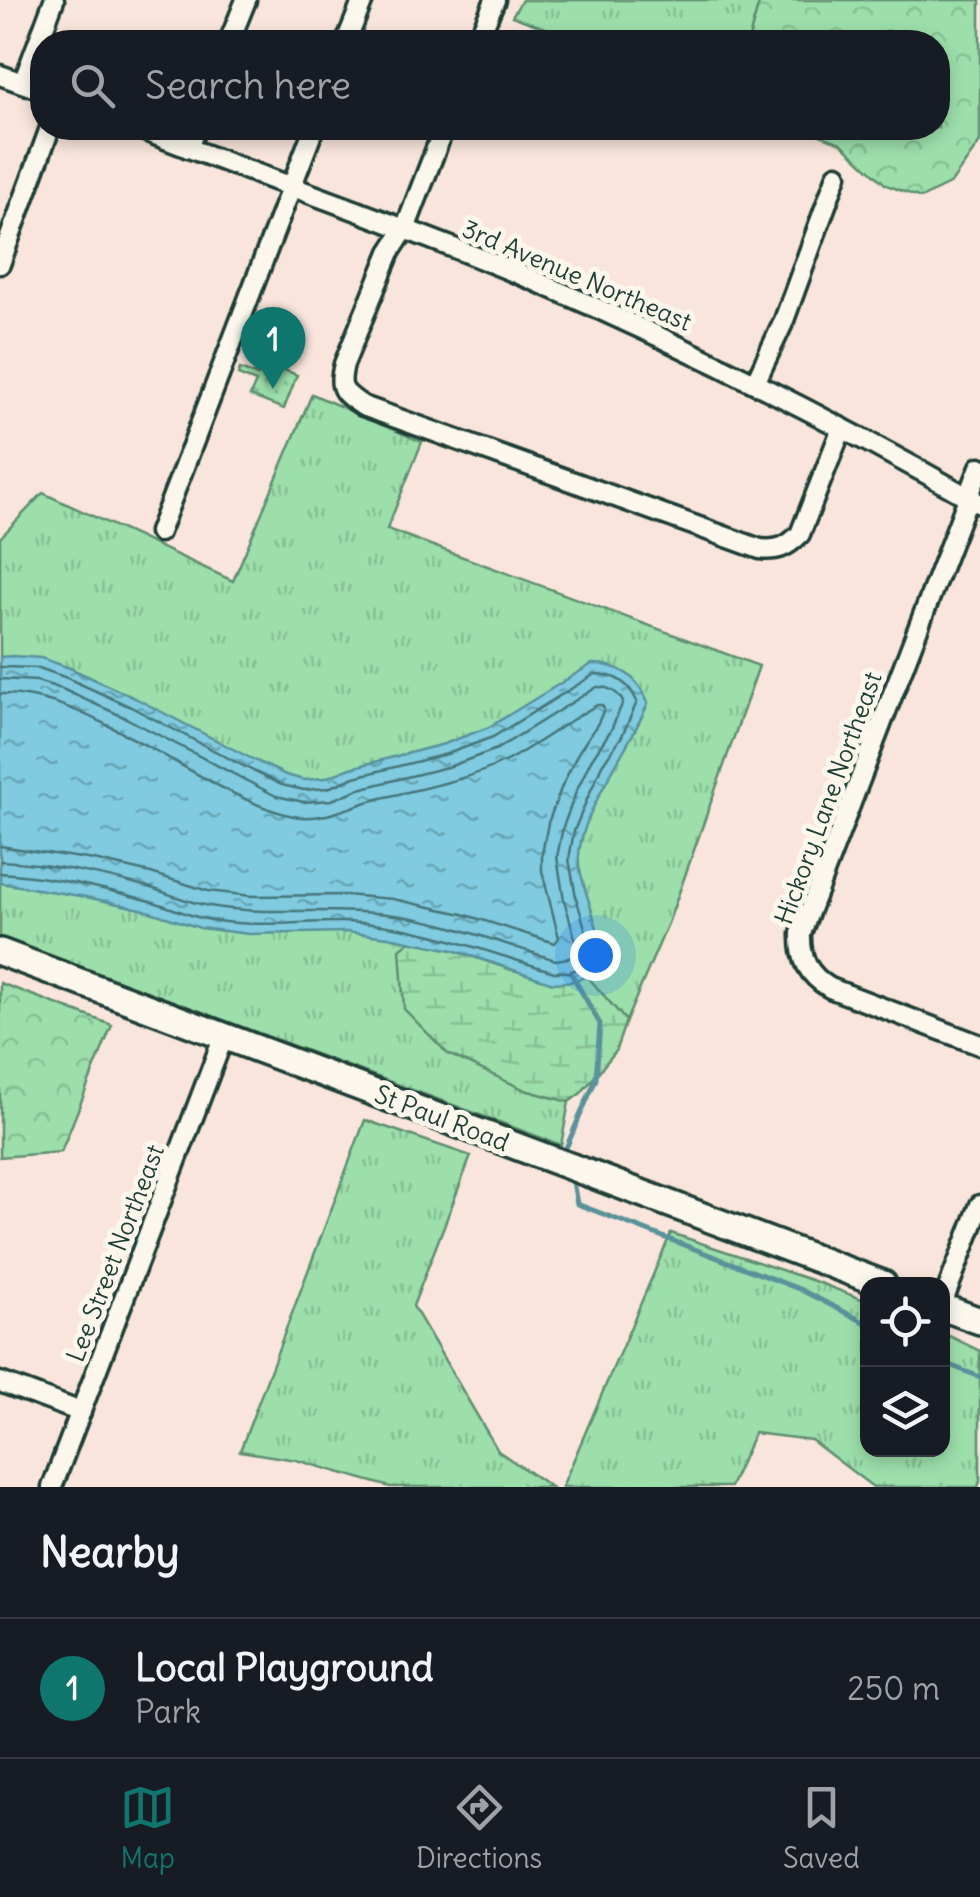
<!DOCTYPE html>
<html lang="en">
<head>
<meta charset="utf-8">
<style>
  :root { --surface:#171b24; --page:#20242c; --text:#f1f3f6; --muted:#9ea1a6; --line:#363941; --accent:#0f766e }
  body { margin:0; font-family:Delius,sans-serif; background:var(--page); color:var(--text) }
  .controls { position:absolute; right:30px; bottom:30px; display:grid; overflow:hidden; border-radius:20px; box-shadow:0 5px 15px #0003 }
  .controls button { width:90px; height:90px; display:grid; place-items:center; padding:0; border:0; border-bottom:2px solid var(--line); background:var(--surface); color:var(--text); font:50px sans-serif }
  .you { position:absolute; left:595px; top:955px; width:35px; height:35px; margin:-25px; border:8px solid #fff; border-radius:50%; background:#1a73e8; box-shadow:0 0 0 15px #1a73e833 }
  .badge { display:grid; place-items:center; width:65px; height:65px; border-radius:50%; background:var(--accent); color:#fff; font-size:32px; font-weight:700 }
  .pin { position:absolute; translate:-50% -82px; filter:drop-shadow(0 2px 5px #0008) }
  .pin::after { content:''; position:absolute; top:52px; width:35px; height:30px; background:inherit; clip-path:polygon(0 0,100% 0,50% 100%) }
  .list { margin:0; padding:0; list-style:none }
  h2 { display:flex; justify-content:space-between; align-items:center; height:130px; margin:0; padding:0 40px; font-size:42px }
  h2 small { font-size:32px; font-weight:400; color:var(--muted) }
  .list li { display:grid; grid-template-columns:65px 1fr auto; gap:30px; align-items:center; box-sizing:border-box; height:140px; padding:0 40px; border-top:2px solid var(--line) }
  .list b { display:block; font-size:38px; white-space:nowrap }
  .list p { margin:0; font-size:32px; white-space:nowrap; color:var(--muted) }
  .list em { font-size:32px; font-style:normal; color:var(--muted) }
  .icon { flex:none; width:55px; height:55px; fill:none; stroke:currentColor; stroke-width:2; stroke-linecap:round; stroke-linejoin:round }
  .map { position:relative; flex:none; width:980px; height:1487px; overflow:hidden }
  .search { position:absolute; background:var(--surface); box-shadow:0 5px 15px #0003; left:30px; right:30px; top:30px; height:110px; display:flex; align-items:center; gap:25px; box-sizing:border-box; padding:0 35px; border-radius:40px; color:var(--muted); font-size:38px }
  .sheet { height:270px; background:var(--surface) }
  nav { display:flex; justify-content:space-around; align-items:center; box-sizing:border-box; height:140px; border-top:2px solid var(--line); background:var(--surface); font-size:28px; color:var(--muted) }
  nav a { display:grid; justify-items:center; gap:5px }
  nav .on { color:var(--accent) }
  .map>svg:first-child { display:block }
  .grass { fill:url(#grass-tufts); stroke:#5e8e70; stroke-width:2.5 }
  .forest { fill:url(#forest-crowns); stroke:#5e8e70; stroke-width:2.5 }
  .wetland { fill:url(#wetland-marsh); stroke:#5e8e70; stroke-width:2.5 }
  .park { fill:url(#park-dots); stroke:#5e8e70; stroke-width:2.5 }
  .water { fill:url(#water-ripples); stroke:#59929b; stroke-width:2.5 }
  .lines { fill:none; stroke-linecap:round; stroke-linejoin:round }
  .shore { stroke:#467679; stroke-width:2.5 }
  .stream { stroke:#59929b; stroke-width:5 }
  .street-casing { stroke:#1f3d34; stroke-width:25 }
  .secondary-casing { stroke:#1f3d34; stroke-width:32 }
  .street { stroke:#fbf7ec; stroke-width:18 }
  .secondary { stroke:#fbf7ec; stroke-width:25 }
  .labels { text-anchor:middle; stroke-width:10; stroke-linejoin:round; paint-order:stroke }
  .street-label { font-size:25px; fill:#1f3d34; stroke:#fbf7ec }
</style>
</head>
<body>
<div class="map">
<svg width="980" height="1487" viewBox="0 0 980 1487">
  <defs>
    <pattern id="grass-tufts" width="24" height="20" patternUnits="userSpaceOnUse" patternTransform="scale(2.5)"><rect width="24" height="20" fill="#9cdfab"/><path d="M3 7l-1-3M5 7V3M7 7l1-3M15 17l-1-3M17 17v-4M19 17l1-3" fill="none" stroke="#86c094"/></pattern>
    <pattern id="forest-crowns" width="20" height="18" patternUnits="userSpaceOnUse" patternTransform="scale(2.5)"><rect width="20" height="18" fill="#9cdfab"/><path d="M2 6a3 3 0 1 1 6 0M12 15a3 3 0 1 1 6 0" fill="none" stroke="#86c094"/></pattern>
    <pattern id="wetland-marsh" width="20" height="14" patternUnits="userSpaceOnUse" patternTransform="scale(2.5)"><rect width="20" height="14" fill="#9cdfab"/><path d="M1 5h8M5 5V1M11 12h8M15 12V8" fill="none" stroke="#86c094"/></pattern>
    <pattern id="park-dots" width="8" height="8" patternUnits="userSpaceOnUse" patternTransform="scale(2.5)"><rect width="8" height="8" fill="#9cdfab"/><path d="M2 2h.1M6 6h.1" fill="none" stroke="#86c094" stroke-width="1.8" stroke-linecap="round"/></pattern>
    <pattern id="water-ripples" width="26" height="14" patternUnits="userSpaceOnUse" patternTransform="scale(2.5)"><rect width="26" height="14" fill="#80cbe0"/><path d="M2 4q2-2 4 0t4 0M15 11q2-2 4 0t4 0" fill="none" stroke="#68a6b6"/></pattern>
  </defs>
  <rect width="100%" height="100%" fill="#f9e5db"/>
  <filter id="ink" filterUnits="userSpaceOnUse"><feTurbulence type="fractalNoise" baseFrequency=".01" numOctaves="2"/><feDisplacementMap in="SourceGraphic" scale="20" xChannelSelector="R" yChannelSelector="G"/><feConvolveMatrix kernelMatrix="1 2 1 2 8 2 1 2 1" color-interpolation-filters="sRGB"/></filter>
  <g filter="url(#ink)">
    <!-- grass -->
    <g class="grass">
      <path d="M522 0H760L748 42H583L512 16Z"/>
      <path d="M312 394 422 442 387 529 759 666 669 921 626 1021 587 977 571 982 512 970 453 950 410 941 525 1090 569 1102 561 1145 0 937V538L43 493 233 581Z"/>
      <path d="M365 1120 471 1156 413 1306 498 1451 551 1487H390L296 1460 240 1451Z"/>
      <path d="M671 1233 817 1282 867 1301 868 1450H942L943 1333 980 1351V1481L978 1487H873L811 1440 754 1433 730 1487H562Z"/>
    </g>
    <!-- forest -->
    <g class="forest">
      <path d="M760 0H980V142L951 183 921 198 886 185 841 143 802 128H938V42H748Z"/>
      <path d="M0 983 112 1025 61 1152 0 1157Z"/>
    </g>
    <!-- wetland -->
    <path class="wetland" d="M410 941 453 950 512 970 571 982 587 976 626 1021 615 1052 581 1093 569 1102 525 1090 448 1054 404 1009 400 949Z"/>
    <!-- park -->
    <path class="park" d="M264 362 297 375 284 409 250 396 256 382 238 375 240 369 258 376Z"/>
    <!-- water -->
    <path class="water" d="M13 656 41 658 70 668 135 698 258 762 286 775 304 780 325 778 351 768 444 744 489 727 592 664C619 664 638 676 648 703 631 747 575 818 579 864 581 884 604 940 601 953 595 978 576 982 553 983L453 950 388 937 346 932 249 934 200 928 141 909 86 897 0 883V657Z"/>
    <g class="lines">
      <!-- shore -->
      <g class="shore">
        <path d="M0 667 39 668 67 678 131 707 253 771 282 785 304 790 328 788 355 777 447 754 493 737 595 674C614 674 630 683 637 702L622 736 602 765 588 797 574 831 569 859 576 897 591 949 582 967 569 972H554C486 952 418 924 346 922 298 921 250 929 201 918 182 913 163 904 143 899 98 887 47 876 0 873"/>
        <path d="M0 679 37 681 62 689 126 718 276 796 304 802 332 800 359 789 451 766 497 749 597 687C608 686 619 693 623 702L611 730 591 760 576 792 563 827 557 857 564 900 578 948 574 957 556 960C499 943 444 920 386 914 327 907 268 916 210 906 190 903 170 894 151 888 107 875 46 863 0 861"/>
        <path d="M0 694C53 693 103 723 149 747 191 770 247 806 293 816 321 821 342 810 367 802 413 789 462 783 506 761 537 745 566 722 597 705H602L604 709 598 723 578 753 562 786 548 823 542 854V871L559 938 555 943 463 914 393 899 345 895 252 896 208 891 151 873 94 860 0 846"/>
      </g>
      <!-- stream -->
      <g class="stream">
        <path d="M568 1156 566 1148 596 1079 600 1024 572 975"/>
        <path d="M572 1176 577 1204 799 1289 868 1324"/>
        <path d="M942 1362 980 1377"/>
      </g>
      <defs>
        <g id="street">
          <path d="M229 42 246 0"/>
          <path d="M346 42 363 0"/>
          <path d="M477 42 495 0"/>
          <path d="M0 75 42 90"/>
          <path d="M23 83 54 0"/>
          <path d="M137 128C268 180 403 225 533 280 686 346 835 421 980 504"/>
          <path d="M444 128 405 229 390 252 344 364C338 389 342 392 363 406L760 549C778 551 787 547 800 534L842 428"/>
          <path d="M188 148 196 128"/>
          <path d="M0 264 50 128"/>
          <path d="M755 383 783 323 837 175"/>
          <path d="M980 467 801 933C800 959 808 975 830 988L980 1045"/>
          <path d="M159 532 314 128"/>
          <path d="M942 1304 980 1205"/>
          <path d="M0 1382 81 1412"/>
          <path d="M52 1487 224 1036"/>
        </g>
        <g id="secondary">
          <path d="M0 952 883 1284"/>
          <path d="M942 1307 980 1321"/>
        </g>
      </defs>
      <!-- street casing -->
      <use href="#street" class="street-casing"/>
      <!-- secondary casing -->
      <use href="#secondary" class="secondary-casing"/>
      <!-- street -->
      <use href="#street" class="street"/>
      <!-- secondary -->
      <use href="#secondary" class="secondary"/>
    </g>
  </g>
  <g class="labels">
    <!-- street labels -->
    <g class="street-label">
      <text transform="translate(577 275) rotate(23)" y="9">3rd Avenue Northeast</text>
      <text transform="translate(828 798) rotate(-70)" y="9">Hickory Lane Northeast</text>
      <text transform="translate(442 1118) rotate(21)" y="9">St Paul Road</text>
      <text transform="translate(115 1253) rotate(-69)" y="9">Lee Street Northeast</text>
    </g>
  </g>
</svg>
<div class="controls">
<button><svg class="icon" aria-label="locate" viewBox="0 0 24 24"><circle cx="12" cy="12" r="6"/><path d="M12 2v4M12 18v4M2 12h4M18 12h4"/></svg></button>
<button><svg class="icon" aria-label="layers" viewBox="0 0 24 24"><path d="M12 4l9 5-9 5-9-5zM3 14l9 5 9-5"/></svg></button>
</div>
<div class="you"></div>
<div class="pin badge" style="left:273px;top:389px">1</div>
<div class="search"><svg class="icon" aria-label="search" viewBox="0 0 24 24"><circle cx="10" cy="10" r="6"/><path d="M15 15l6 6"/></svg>Search here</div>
</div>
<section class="sheet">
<h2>Nearby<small></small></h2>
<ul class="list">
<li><span class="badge">1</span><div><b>Local Playground</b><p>Park</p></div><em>250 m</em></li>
</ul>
</section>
<nav>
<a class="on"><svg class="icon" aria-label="map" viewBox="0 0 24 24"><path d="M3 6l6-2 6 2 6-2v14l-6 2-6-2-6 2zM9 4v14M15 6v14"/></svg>Map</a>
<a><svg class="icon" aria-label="directions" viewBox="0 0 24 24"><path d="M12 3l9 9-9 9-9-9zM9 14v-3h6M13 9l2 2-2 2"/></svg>Directions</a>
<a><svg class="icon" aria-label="saved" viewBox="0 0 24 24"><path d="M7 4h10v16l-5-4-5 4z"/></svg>Saved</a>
</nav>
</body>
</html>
